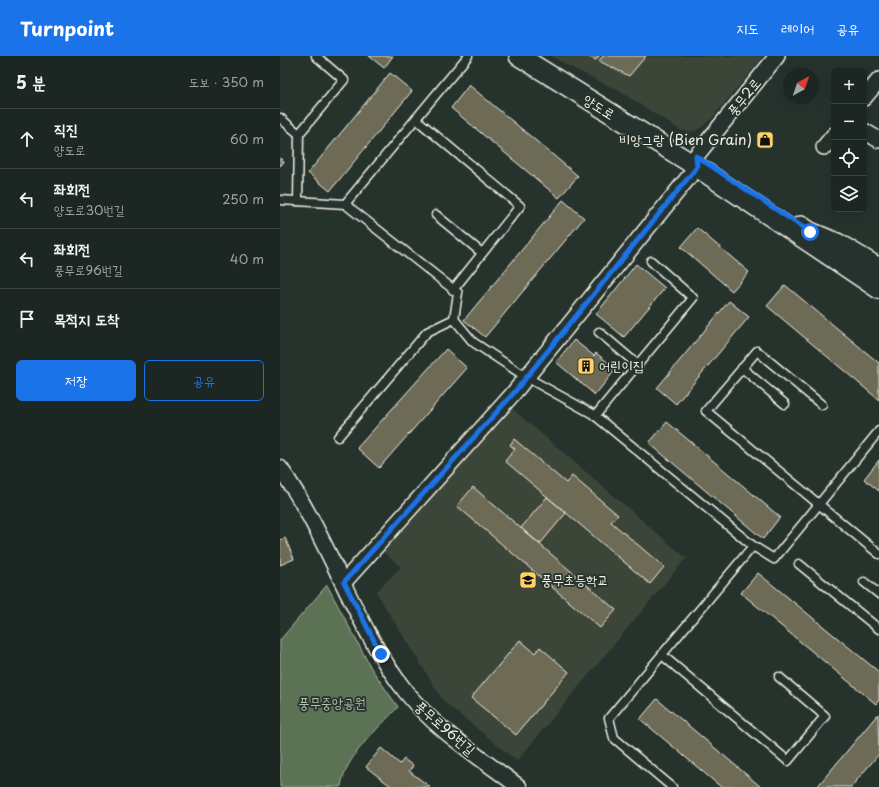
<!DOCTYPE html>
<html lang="ko">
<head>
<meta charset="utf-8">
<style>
  :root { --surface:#1c2622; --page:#252e2a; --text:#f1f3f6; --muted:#a0a5a5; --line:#3a4340; --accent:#1a73e8 }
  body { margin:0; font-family:"Playpen Sans","Poor Story",sans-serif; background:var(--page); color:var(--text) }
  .controls { position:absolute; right:12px; top:12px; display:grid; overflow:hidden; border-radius:6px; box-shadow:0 4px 16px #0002 }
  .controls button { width:36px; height:36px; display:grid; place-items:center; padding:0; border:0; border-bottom:1px solid var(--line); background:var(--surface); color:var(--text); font:20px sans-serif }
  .compass { position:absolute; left:503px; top:12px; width:36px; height:36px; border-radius:50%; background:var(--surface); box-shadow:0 4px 16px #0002; rotate:40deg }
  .stop { position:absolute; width:12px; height:12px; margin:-9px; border:3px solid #1a73e8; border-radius:50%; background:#fff }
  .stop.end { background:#1a73e8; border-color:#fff; box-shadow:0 1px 4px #0008 }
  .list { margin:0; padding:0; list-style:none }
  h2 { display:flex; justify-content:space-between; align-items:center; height:52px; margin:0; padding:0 16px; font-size:17px }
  h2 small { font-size:13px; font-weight:400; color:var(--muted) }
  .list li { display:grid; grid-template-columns:26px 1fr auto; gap:12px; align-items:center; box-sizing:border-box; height:60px; padding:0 16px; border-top:1px solid var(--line) }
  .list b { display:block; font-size:15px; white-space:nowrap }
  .list p { margin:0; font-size:13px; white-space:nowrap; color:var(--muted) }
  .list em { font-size:13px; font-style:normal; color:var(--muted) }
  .actions { display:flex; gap:8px; padding:12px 16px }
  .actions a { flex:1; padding:9px 0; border:1px solid var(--accent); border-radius:6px; text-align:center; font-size:14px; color:var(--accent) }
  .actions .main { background:var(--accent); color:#fff }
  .icon { flex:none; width:22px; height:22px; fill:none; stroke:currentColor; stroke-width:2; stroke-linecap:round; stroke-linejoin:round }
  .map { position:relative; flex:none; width:599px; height:731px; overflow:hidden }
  header { display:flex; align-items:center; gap:24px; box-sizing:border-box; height:56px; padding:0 20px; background:var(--accent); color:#fff }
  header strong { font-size:19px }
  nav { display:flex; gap:22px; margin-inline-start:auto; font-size:14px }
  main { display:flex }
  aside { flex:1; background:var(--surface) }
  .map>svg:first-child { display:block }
  .built { fill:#3b4439 }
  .green { fill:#5c7255; stroke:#a8b29e }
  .building { fill:#6d6a56; stroke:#f4f1e8 }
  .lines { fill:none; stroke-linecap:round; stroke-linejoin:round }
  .service-casing { stroke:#f4f1e8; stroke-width:11 }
  .minor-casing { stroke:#f4f1e8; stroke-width:18 }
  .tertiary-casing { stroke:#f4f1e8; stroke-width:22 }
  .service { stroke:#26332d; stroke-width:8 }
  .minor { stroke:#26332d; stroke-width:15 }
  .tertiary { stroke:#26332d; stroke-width:19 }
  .route { stroke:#1a73e8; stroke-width:5 }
  .labels { text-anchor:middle; stroke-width:3.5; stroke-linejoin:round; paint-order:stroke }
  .street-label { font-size:14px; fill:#f4f1e8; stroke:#26332d }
  .poi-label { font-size:14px; fill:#f4f1e8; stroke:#26332d; text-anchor:start }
  .park-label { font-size:14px; fill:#b7bead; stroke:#26332d }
</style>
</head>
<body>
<header>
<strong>Turnpoint</strong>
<nav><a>지도</a><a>레이어</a><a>공유</a></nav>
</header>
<main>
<aside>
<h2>5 분<small>도보 · 350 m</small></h2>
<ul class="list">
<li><svg class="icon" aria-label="ahead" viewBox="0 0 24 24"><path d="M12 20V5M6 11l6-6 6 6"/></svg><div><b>직진</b><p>양도로</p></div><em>60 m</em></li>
<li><svg class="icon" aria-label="left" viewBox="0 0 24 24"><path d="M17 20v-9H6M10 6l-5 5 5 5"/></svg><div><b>좌회전</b><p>양도로30번길</p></div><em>250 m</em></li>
<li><svg class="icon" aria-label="left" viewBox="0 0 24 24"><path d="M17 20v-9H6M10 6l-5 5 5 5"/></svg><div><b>좌회전</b><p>풍무로96번길</p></div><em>40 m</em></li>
<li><svg class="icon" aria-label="arrive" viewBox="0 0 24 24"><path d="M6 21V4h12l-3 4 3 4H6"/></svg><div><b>목적지 도착</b></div></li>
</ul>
<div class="actions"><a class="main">저장</a><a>공유</a></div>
</aside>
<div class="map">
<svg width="599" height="731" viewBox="0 0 599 731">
  <rect width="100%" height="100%" fill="#26332d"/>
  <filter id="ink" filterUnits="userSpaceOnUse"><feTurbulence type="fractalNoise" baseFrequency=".025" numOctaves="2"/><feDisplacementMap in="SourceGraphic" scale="8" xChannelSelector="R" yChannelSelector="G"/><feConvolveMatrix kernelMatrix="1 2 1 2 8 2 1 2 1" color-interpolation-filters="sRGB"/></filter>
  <g filter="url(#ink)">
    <!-- built -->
    <g class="built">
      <path d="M272 0H484L432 62 423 70 415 75 408 76 400 74 339 35 288 10Z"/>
      <path d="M229 350 406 502 237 705 164 646 96 536 121 511 102 495Z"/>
    </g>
    <!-- green -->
    <path class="green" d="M47 529 91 612 118 651C99 672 64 701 61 731H0V584Z"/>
    <!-- building -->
    <g class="building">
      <path d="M89 0H113L104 12Z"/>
      <path d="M307 0H319L316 4Z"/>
      <path d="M323 0H366L349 20 319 5Z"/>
      <path d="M110 17 132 35 50 135 28 117Z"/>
      <path d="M189 29 298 120 279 142 171 52Z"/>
      <path d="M0 102 4 106 0 110Z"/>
      <path d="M283 144 304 162 205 281 184 264Z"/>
      <path d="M417 172 469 216 452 235 401 191Z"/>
      <path d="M356 208 385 232 344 281 316 258Z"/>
      <path d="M505 229 599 307V344L487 250Z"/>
      <path d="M449 245 469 261 396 348 377 332Z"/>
      <path d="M294 284 314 300 316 297 336 313 315 339 276 306Z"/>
      <path d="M166 293 187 312 99 412 77 392Z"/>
      <path d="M387 366 500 461 483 483 369 387Z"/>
      <path d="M234 383 286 427 292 420 338 459 331 466 384 511 370 528 225 405 235 393 230 389Z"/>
      <path d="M599 404V435L584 423Z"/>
      <path d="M193 431 336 554 320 572 177 450Z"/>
      <path d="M267 441 286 457 260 488 241 472Z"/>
      <path d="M5 482 14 503 0 509V484Z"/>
      <path d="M478 517 599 616V644L596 648 461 537Z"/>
      <path d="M240 584 255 597 260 591 289 616 236 679 191 642Z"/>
      <path d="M377 643 481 731H441L360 663Z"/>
      <path d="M598 658 599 698 571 731H537Z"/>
      <path d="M101 692 120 708 124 703 133 710 129 715 150 731H112L86 711Z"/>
    </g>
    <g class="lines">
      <defs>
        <g id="service">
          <path d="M0 62 19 78"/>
          <path d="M136 63 240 150 173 234"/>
          <path d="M0 144 65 148 178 237 174 263 193 286 246 321 313 358 473 490 494 503 599 375"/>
          <path d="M18 145 19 78 64 24 36 0"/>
          <path d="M65 148 188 0"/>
          <path d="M156 159 202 197"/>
          <path d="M319 276 358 309"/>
          <path d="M462 312 505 348"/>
          <path d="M542 349 477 295 426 355 599 498"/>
          <path d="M315 360 413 242 371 205"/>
          <path d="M58 381 147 276 174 263"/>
          <path d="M519 508 599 573"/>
          <path d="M584 526 599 538"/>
          <path d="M382 599 508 705 545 660 499 621"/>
          <path d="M392 731 334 682 329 662 473 490"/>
        </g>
        <g id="minor">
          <path d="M584 42 599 24"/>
          <path d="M584 75 599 84"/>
          <path d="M544 91 554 79"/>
          <path d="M0 412C49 481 74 570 126 636 157 675 200 701 239 731"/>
          <path d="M64 526 232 339 417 111 416 100 497 0"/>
        </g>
        <g id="tertiary">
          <path d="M239 0 417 111 599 233"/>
          <path d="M521 170 530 176 557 187 599 212"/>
        </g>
      </defs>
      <!-- service casing -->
      <use href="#service" class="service-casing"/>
      <!-- minor casing -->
      <use href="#minor" class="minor-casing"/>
      <!-- tertiary casing -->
      <use href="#tertiary" class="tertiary-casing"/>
      <!-- service -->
      <use href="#service" class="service"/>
      <!-- minor -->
      <use href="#minor" class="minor"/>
      <!-- tertiary -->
      <use href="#tertiary" class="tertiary"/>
    </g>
  </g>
  <g class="lines" filter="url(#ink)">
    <!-- route -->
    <path class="route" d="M101 598 64 526 232 339 417 111 416 100 530 176"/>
  </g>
  <!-- icons -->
  <defs>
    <symbol id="shop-square" viewBox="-11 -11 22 22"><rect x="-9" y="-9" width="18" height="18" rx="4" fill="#ffd166" stroke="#26332d"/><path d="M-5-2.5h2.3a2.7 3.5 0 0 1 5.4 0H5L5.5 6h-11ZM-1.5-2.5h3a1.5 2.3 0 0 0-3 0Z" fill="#111"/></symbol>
    <symbol id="building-square" viewBox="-11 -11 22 22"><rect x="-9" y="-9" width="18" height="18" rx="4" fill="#ffd166" stroke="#26332d"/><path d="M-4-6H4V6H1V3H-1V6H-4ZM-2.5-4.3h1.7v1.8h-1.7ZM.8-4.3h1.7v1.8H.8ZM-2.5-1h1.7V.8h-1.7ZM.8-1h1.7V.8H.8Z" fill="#111"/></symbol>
    <symbol id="school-square" viewBox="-11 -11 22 22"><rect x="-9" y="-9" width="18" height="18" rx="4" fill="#ffd166" stroke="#26332d"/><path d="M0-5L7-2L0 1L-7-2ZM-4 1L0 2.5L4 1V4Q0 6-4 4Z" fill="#111"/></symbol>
  </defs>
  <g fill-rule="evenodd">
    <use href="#shop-square" x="475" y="74" width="20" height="20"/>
    <use href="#building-square" x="296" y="300" width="20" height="20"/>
    <use href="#school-square" x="238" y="514" width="20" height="20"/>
  </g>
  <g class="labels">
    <!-- street labels -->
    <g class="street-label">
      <text transform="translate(464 41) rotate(-51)" y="5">풍무2로</text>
      <text transform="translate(319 51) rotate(32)" y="5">양도로</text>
      <text transform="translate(165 672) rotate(41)" y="5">풍무로96번길</text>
    </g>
    <!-- poi labels -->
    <g class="poi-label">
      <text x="472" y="89" text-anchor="end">비앙그랑 (Bien Grain)</text>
      <text x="319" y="315">어린이집</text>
      <text x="261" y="529">풍무초등학교</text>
    </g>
    <!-- park labels -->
    <g class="park-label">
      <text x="52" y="652">풍무중앙공원</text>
    </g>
  </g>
</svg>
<div class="controls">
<button>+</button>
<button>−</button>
<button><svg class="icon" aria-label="locate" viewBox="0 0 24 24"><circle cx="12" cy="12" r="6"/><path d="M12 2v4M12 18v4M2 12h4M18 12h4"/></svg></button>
<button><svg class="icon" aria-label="layers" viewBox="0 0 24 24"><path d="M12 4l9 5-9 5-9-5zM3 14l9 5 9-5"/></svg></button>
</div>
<svg class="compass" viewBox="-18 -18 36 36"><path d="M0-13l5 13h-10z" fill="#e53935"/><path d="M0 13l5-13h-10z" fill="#a0a5a5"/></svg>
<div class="stop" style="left:530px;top:176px"></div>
<div class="stop end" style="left:101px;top:598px"></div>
</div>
</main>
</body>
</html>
